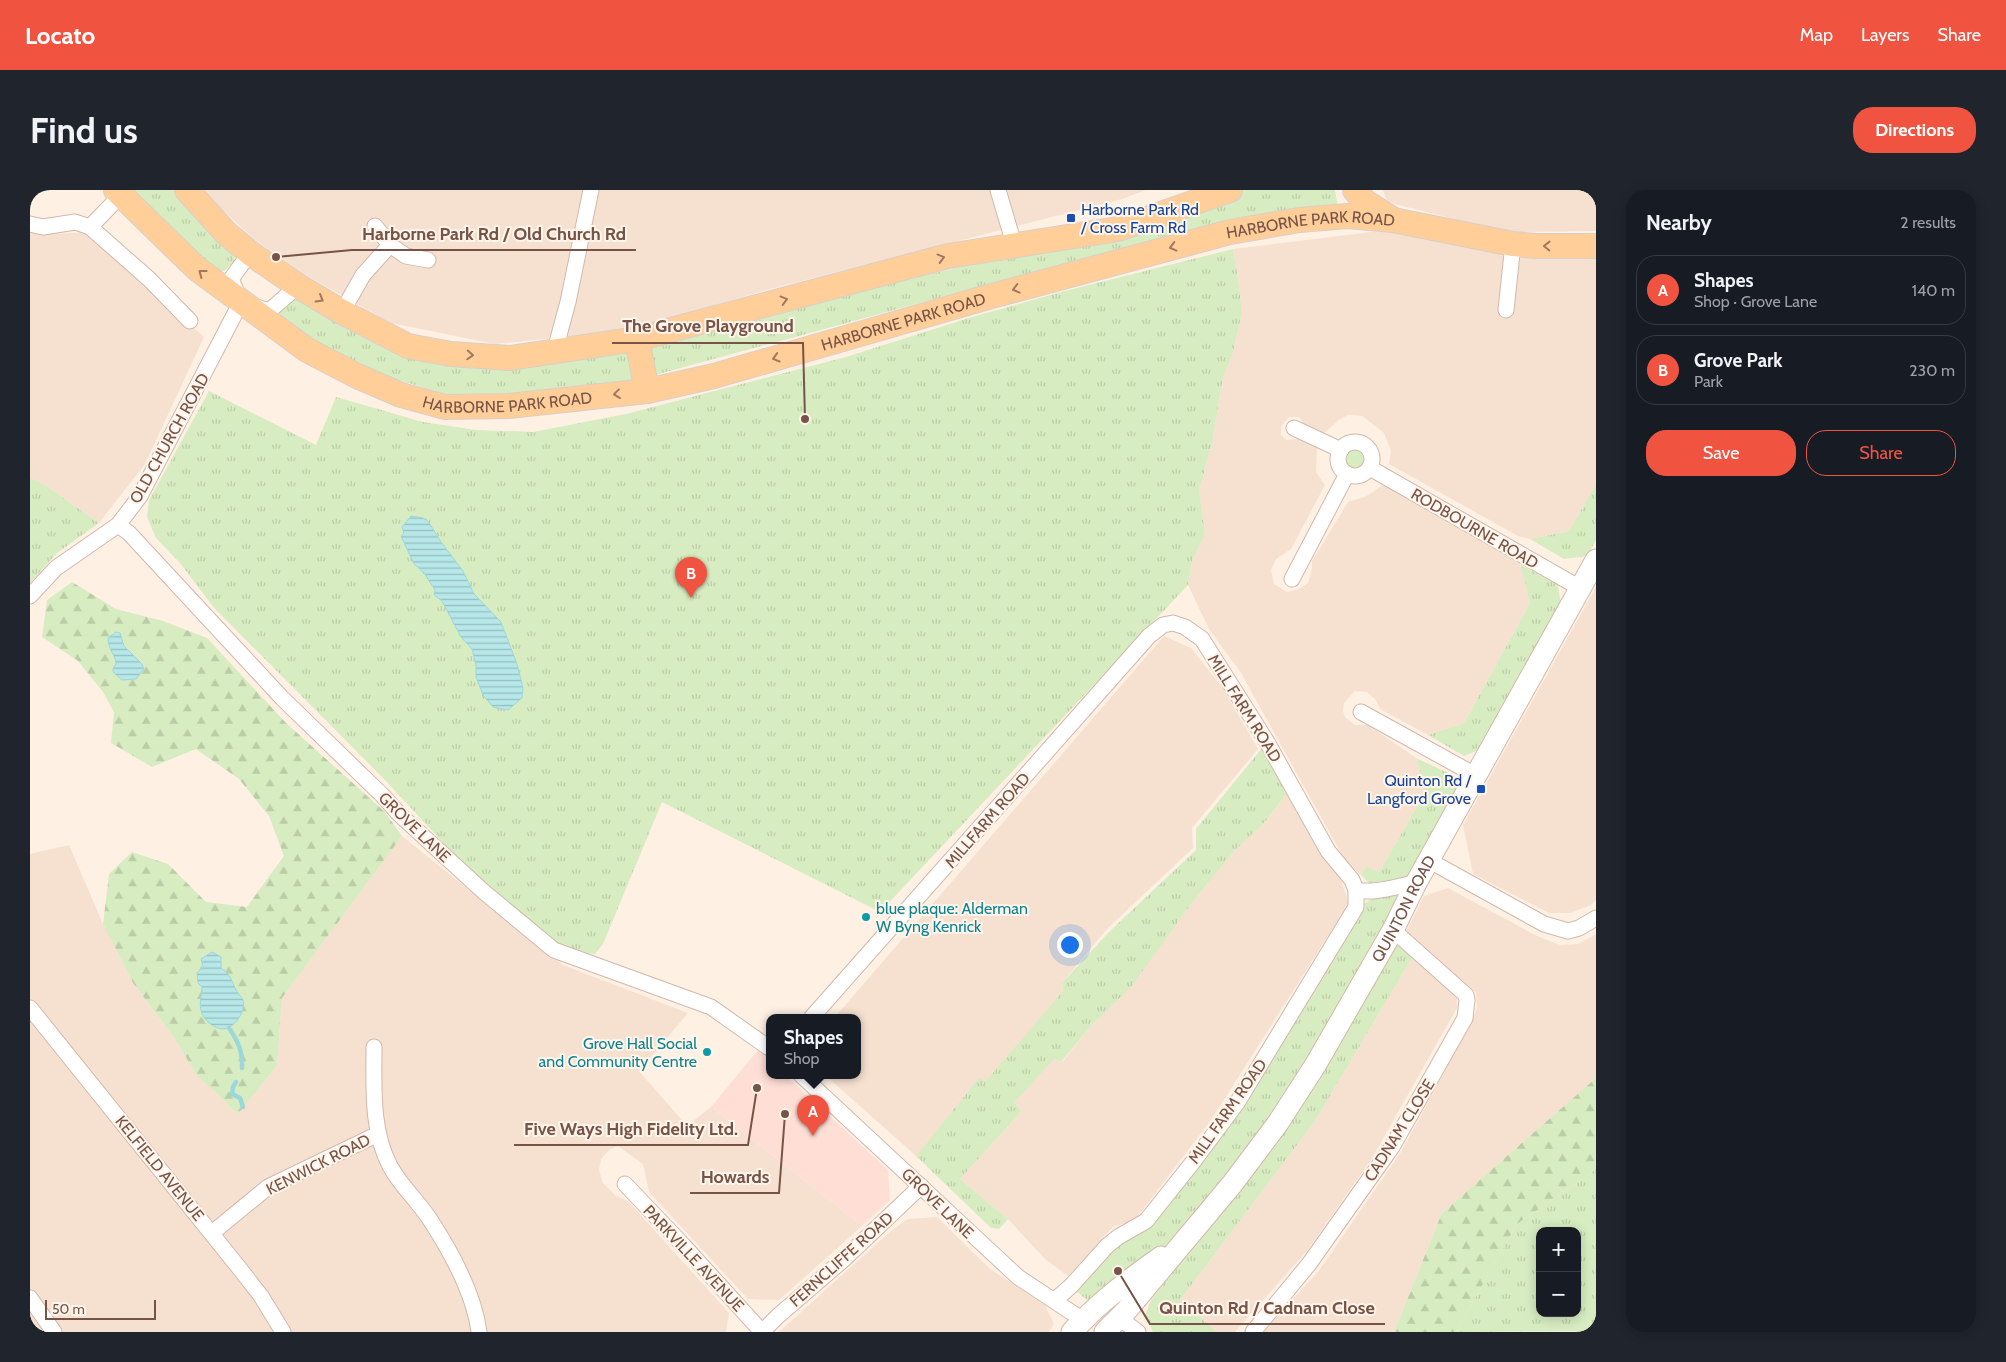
<!DOCTYPE html>
<html lang="en">
<head>
<meta charset="utf-8">
<style>
  :root { --surface:#171b24; --page:#20242c; --text:#f1f3f6; --muted:#9ea1a6; --line:#363941; --accent:#f05440 }
  body { margin:0; font-family:Cabin,sans-serif; background:var(--page); color:var(--text) }
  .controls { position:absolute; right:15px; bottom:15px; display:grid; overflow:hidden; border-radius:10px; box-shadow:0 2px 12px #0003 }
  .controls button { width:45px; height:45px; display:grid; place-items:center; padding:0; border:0; border-bottom:1px solid var(--line); background:var(--surface); color:var(--text); font:25px sans-serif }
  .scale { position:absolute; left:15px; bottom:12px; width:111px; box-sizing:border-box; padding-left:5px; border:2px solid #785347; border-top:0; font-size:14px; line-height:18px; white-space:nowrap; color:#785347; -webkit-text-stroke:4px #fff5eb; paint-order:stroke }
  .you { position:absolute; left:1039px; top:754px; width:18px; height:18px; margin:-12px; border:4px solid #fff; border-radius:50%; background:#1a73e8; box-shadow:0 0 0 8px #1a73e833 }
  .badge { display:grid; place-items:center; width:32px; height:32px; border-radius:50%; background:var(--accent); color:#fff; font-size:16px; font-weight:700 }
  .pin { position:absolute; translate:-50% -41px; filter:drop-shadow(0 1px 2px #0008) }
  .pin::after { content:''; position:absolute; top:26px; width:18px; height:15px; background:inherit; clip-path:polygon(0 0,100% 0,50% 100%) }
  .popup { position:absolute; left:736px; top:824px; width:95px; height:65px; box-sizing:border-box; display:grid; place-content:center; border-radius:10px; background:var(--surface); filter:drop-shadow(0 1px 4px #0005); font-size:16px; white-space:nowrap; color:var(--muted) }
  .popup b { font-size:19px; color:var(--text) }
  .popup::after { content:''; position:absolute; left:50%; top:100%; margin-left:-10px; border:10px solid transparent; border-top-color:var(--surface) }
  .list { margin:0; padding:0; list-style:none }
  h2 { display:flex; justify-content:space-between; align-items:center; height:65px; margin:0; padding:0 20px; font-size:21px }
  h2 small { font-size:16px; font-weight:400; color:var(--muted) }
  .list li { display:grid; grid-template-columns:32px 1fr auto; gap:15px; align-items:center; box-sizing:border-box; height:70px; margin:0 10px 10px; padding:0 10px; border:1px solid var(--line); border-radius:20px }
  .list b { display:block; font-size:19px; white-space:nowrap }
  .list p { margin:0; font-size:16px; white-space:nowrap; color:var(--muted) }
  .list em { font-size:16px; font-style:normal; color:var(--muted) }
  .actions { display:flex; gap:10px; padding:15px 20px }
  .actions a { flex:1; padding:11px 0; border:1px solid var(--accent); border-radius:20px; text-align:center; font-size:18px; color:var(--accent) }
  .actions .main { background:var(--accent); color:#fff }
  .map { position:relative; flex:none; width:1566px; height:1142px; overflow:hidden; border-radius:20px }
  header { display:flex; align-items:center; gap:30px; box-sizing:border-box; height:70px; padding:0 25px; background:var(--accent); color:#fff }
  header strong { font-size:24px }
  nav { display:flex; gap:28px; margin-inline-start:auto; font-size:18px }
  .intro { display:flex; align-items:center; justify-content:space-between; box-sizing:border-box; height:120px; padding:0 30px }
  h1 { margin:0; font-size:35px }
  .button { padding:12px 22px; border-radius:20px; background:var(--accent); color:#fff; font-size:18px; font-weight:700 }
  main { display:flex; gap:30px; padding:0 30px }
  aside { flex:1; background:var(--surface); border-radius:20px; box-shadow:0 2px 12px #0003 }
  .map>svg:first-child { display:block }
  .residential { fill:#f6e1d1 }
  .commercial { fill:#ffded6 }
  .grass { fill:url(#grass-tufts); fill-rule:evenodd }
  .forest { fill:url(#forest-firs) }
  .water { fill:url(#water-rules); stroke:#9cd8db }
  .lines { fill:none; stroke-linecap:round; stroke-linejoin:round }
  .stream { stroke:#9cd8db; stroke-width:4.5 }
  .street-casing { stroke:#d2b8ab; stroke-width:17 }
  .secondary-casing { stroke:#d5b8a9; stroke-width:23 }
  .primary-casing { stroke:#d9cfcb; stroke-width:26 }
  .street { stroke:#fff; stroke-width:15 }
  .secondary { stroke:#fff; stroke-width:21 }
  .primary { stroke:#ffce99; stroke-width:24 }
  .oneway { stroke:#a07860 }
  .transit-dot { fill:#1a4fb4; stroke:#fff5eb; stroke-width:2 }
  .culture-dot { fill:#0f9aa8; stroke:#fff5eb; stroke-width:2 }
  .labels { text-anchor:middle; stroke-width:4; stroke-linejoin:round; paint-order:stroke }
  .transit-label { font-size:16px; fill:#164399; stroke:#fff5eb; text-anchor:start }
  .street-label { font-size:16px; fill:#785347; stroke:#fff5eb }
  .culture-label { font-size:16px; fill:#0d838f; stroke:#fff5eb; text-anchor:start }
  .leader { fill:none; stroke:#785347; stroke-width:2 }
  .callout-dot { fill:#785347; stroke:#fff5eb; stroke-width:2 }
  .callout-label { font-size:18px; text-anchor:middle; font-weight:bold; fill:#785347; stroke:#fff5eb; stroke-width:4; stroke-linejoin:round; paint-order:stroke }
</style>
</head>
<body>
<header>
<strong>Locato</strong>
<nav><a>Map</a><a>Layers</a><a>Share</a></nav>
</header>
<div class="intro"><h1>Find us</h1><a class="button">Directions</a></div>
<main>
<div class="map">
<svg width="1566" height="1142" viewBox="0 0 1566 1142">
  <defs>
    <pattern id="grass-tufts" width="24" height="20" patternUnits="userSpaceOnUse" patternTransform="scale(1.25)"><rect width="24" height="20" fill="#d7ecc1"/><path d="M3 7l-1-3M5 7V3M7 7l1-3M15 17l-1-3M17 17v-4M19 17l1-3" fill="none" stroke="#bccca7"/></pattern>
    <pattern id="forest-firs" width="22" height="20" patternUnits="userSpaceOnUse" patternTransform="scale(1.25)"><rect width="22" height="20" fill="#d7ecc1"/><path d="M5 1l3.5 6h-7zM16 11l3.5 6h-7z" fill="#bccca7"/></pattern>
    <pattern id="water-rules" width="6" height="5" patternUnits="userSpaceOnUse" patternTransform="scale(1.25)"><rect width="6" height="5" fill="#b6e7e9"/><path d="M0 2.5h6" fill="none" stroke="#99bebf"/></pattern>
  </defs>
  <rect width="100%" height="100%" fill="#fef0e3"/>
  <!-- residential -->
  <g class="residential">
    <path d="M171 0H1116L1092 9 733 101 600 140 465 154 361 133 272 83 224 49Z"/>
    <path d="M1353 0H1566V41L1486 42 1448 35 1357 12Z"/>
    <path d="M0 30 28 44 56 42 174 147 115 274 69 333 12 293 0 288Z"/>
    <path d="M1357 40 1441 56 1555 69H1566V294L1539 341 1500 349 1488 346 1359 274 1361 261 1354 243 1332 226 1318 225 1309 230 1292 245 1276 237 1269 227H1259L1251 236V245L1257 250 1268 249 1287 258 1286 282 1295 295 1261 359 1246 369 1241 380 1244 394 1257 402 1269 399 1278 393 1282 379V371L1318 312 1335 307 1353 295 1490 374 1500 413 1434 533 1398 545 1350 519 1345 509 1337 502 1325 501 1314 513 1313 521 1315 527 1325 535H1338L1386 568 1396 601 1349 682 1337 676 1331 685 1316 672 1211 483 1179 439 1158 395 1162 371 1175 344 1169 301 1182 253 1193 187 1202 166 1212 123 1209 94 1203 59Z"/>
    <path d="M1566 397V710L1561 715 1540 723H1519L1443 684 1433 635Z"/>
    <path d="M1134 446 1161 458 1192 497 1228 559 1162 638 1163 658 1077 739 1032 793 1033 801 998 843 956 891 949 889 886 966 795 885H827V827H805Z"/>
    <path d="M1257 604 1310 688 1319 713 1181 930 1105 1030 1083 1037 1038 1086 1015 1069 978 1029 930 989 991 922 985 912 1025 867 1032 872 1061 836 1100 797 1161 714 1205 660 1234 633Z"/>
    <path d="M372 646 533 775 658 823 609 881 657 936 681 917 832 1036 749 1110 718 1109 619 1002 613 974 588 956 579 960 571 969 569 980 573 993 585 1005 599 1012 699 1123 696 1142H0V664L39 655 73 734 103 793 143 846 166 884 208 924 247 876 252 808Z"/>
    <path d="M1418 698 1507 746 1530 755 1548 754 1566 744V888L1412 1023 1364 1142H1232L1288 1082 1371 962 1442 831 1447 818 1446 802 1376 742 1394 706Z"/>
    <path d="M1382 768 1427 805V818L1341 970 1276 1062 1205 1142H1187L1150 1110 1285 931Z"/>
    <path d="M907 1027 960 1079 1015 1115 1024 1134 1019 1142H749L862 1040 878 1029Z"/>
  </g>
  <!-- commercial -->
  <path class="commercial" d="M728 860 739 870V885H755L858 980 860 1010 832 1036 681 917Z"/>
  <!-- grass -->
  <g class="grass">
    <path d="M100 0H152L205 57 204 72 194 81 182 80Z"/>
    <path d="M1213 0H1305L1308 17 984 91 967 92 603 191 516 205H418L365 189 317 171 245 127 269 105 372 162 628 150 958 70 1205 4Z"/>
    <path d="M1203 59 1209 94 1212 123 1202 166 1193 187 1182 253 1169 301 1175 344 1162 371 1158 395 850 722 632 612 573 754 565 764 550 763 530 755 434 675 354 589 207 441 185 419 150 373 126 348 117 327 119 310 179 201 286 255 306 207 393 232 446 240 503 242 596 224 816 167 942 127 1035 101Z"/>
    <circle cx="1324" cy="268" r="10"/>
    <path d="M0 288 12 293 69 333 27 363 0 393Z"/>
    <path d="M1566 294V350L1557 366 1534 369 1500 349 1539 341Z"/>
    <path d="M1490 374 1528 395 1531 415 1451 559 1434 566 1398 545 1434 533 1500 413Z"/>
    <path d="M1237 552 1263 596 1234 633 1205 660 1161 714 1101 797 1061 836 1031 872 1025 868 985 912 991 922 930 989 978 1029 969 1039 961 1038 886 966 949 888 956 891 1033 801 1032 793 1079 742 1166 660V639Z"/>
    <path d="M1386 568 1427 587 1432 599 1382 687 1339 693 1331 685 1337 676 1349 682 1396 601Z"/>
    <path d="M1368 704 1373 707 1239 933 1178 1012 1133 1058 1060 1112 1047 1102 1085 1056 1108 1043 1234 878 1335 713 1344 708Z"/>
    <path d="M1368 755 1382 768 1285 931 1150 1110 1187 1142H1123L1115 1126 1121 1110 1150 1072 1358 766Z"/>
    <path d="M1566 977V1141L1426 1142 1487 1034 1560 984ZM1510 1041H1547V1123H1510Z"/>
  </g>
  <!-- forest -->
  <g class="forest">
    <path d="M42 392 86 419 133 431 177 448 256 533 355 622 372 646 252 808 247 876 208 924 166 884 143 846 103 793 73 734 79 684 102 662 138 674 176 712 217 717 254 666 239 626 209 589 166 559 122 577 81 553 84 522 73 502 48 471 12 447 17 410Z"/>
    <path d="M1566 888V977L1560 984 1487 1034 1426 1142H1364L1412 1023Z"/>
  </g>
  <!-- water -->
  <g class="water">
    <path d="M381 326 393 328 398 331 411 352 433 381 444 404 471 432 487 474 493 498 492 508 478 520 463 517 453 505 446 487V475L442 459 431 447 412 411 404 405 405 400 394 383 384 374 371 346 374 343 372 337Z"/>
    <path d="M86 442 90 443 94 456 112 474 114 479 106 489 92 490 83 482V478L86 474C86 465 78 460 78 448Z"/>
    <path d="M182 762 191 767V778C200 783 202 792 206 800 208 804 212 807 213 810 216 820 206 836 197 838 187 842 172 830 171 820 169 812 172 805 172 797L168 793 167 783 173 777 171 769Z"/>
  </g>
  <g class="lines">
    <!-- stream -->
    <g class="stream">
      <path d="M199 838C208 851 213 862 212 878"/>
      <path d="M206 892 203 897 202 904 210 908 213 917"/>
      <path d="M1565 1142 1566 1141"/>
    </g>
    <defs>
      <g id="street">
        <path d="M968 0 984 54"/>
        <path d="M0 34 13 37 45 32 60 37 91 5"/>
        <path d="M345 36 360 55"/>
        <path d="M60 37 119 89 160 131"/>
        <path d="M220 63 201 89 211 112 239 121 268 96"/>
        <path d="M1476 120 1483 54"/>
        <path d="M312 122 333 85 360 55 376 66 398 70"/>
        <path d="M525 160 538 112 561 0"/>
        <path d="M1264 238 1311 260"/>
        <circle cx="1325" cy="269" r="17"/>
        <path d="M1340 278 1550 398"/>
        <path d="M88 335 99 343 252 508 352 605 369 624 454 702 524 760 681 817 739 858"/>
        <path d="M1262 389 1317 284"/>
        <path d="M0 406 26 378 88 335 110 306 211 112"/>
        <path d="M1331 522 1447 586"/>
        <path d="M1400 671 1514 734 1538 741 1549 738 1566 728"/>
        <path d="M1326 700C1346 704 1366 696 1386 693"/>
        <path d="M0 818 210 1079 231 1106 253 1142"/>
        <path d="M782 827 1119 446 1133 435 1143 433 1155 437 1172 449 1237 552 1298 661 1322 690 1326 700V717L1207 913 1163 972 1116 1031 1088 1047 1077 1056 1041 1096 1025 1110"/>
        <path d="M344 857C344 897 341 940 360 976 370 995 387 1010 399 1028 420 1060 444 1103 449 1142"/>
        <path d="M771 885 988 1087 1053 1130"/>
        <path d="M595 994 654 1056 732 1142"/>
        <path d="M182 1043 238 997 348 944"/>
        <path d="M0 1108 24 1142"/>
        <path d="M1089 1128 1108 1142"/>
        <path d="M732 1142 748 1126 813 1070 891 996"/>
        <path d="M1223 1142 1279 1074 1362 957 1435 828 1437 810 1436 805 1363 740"/>
      </g>
      <g id="secondary">
        <path d="M1042 1142C1068 1113 1100 1089 1131 1067"/>
        <path id="s1" d="M1075 1142 1096 1121 1203 993 1248 933 1286 874 1363 740 1386 693 1566 370"/>
      </g>
      <g id="primary">
        <path id="s2" d="M86 0 166 78 277 160 327 186 371 205 415 217 479 216 617 201 684 186 958 107 1200 42 1269 30 1318 26 1363 30 1483 54 1506 56H1566"/>
        <path d="M157 0 196 43 220 63 268 96 312 122 378 156 421 164 480 168 607 149 918 66 1088 39 1200 0"/>
        <path d="M1325 0 1334 11 1360 28"/>
        <path d="M607 149 617 201"/>
      </g>
    </defs>
    <!-- street casing -->
    <use href="#street" class="street-casing"/>
    <!-- secondary casing -->
    <use href="#secondary" class="secondary-casing"/>
    <!-- primary casing -->
    <use href="#primary" class="primary-casing"/>
    <!-- street -->
    <use href="#street" class="street"/>
    <!-- secondary -->
    <use href="#secondary" class="secondary"/>
    <!-- primary -->
    <use href="#primary" class="primary"/>
  </g>
  <!-- one-way arrows -->
  <defs><path id="oneway-chevron" d="M-2-3.5L2.5 0L-2 3.5" fill="none" stroke-width="1.6" stroke-linecap="round" stroke-linejoin="round" transform="scale(1.25)"/></defs>
  <g class="oneway">
    <use href="#oneway-chevron" transform="translate(1517 56) rotate(-179)"/>
    <use href="#oneway-chevron" transform="translate(1143 57) rotate(165)"/>
    <use href="#oneway-chevron" transform="translate(911 68) rotate(-15)"/>
    <use href="#oneway-chevron" transform="translate(172 83) rotate(-143)"/>
    <use href="#oneway-chevron" transform="translate(986 99) rotate(165)"/>
    <use href="#oneway-chevron" transform="translate(290 109) rotate(30)"/>
    <use href="#oneway-chevron" transform="translate(754 110) rotate(-15)"/>
    <use href="#oneway-chevron" transform="translate(440 165) rotate(3)"/>
    <use href="#oneway-chevron" transform="translate(746 168) rotate(164)"/>
    <use href="#oneway-chevron" transform="translate(587 204) rotate(173)"/>
  </g>
  <!-- markers -->
  <g class="transit-dot">
    <rect x="1036" y="23" width="10" height="10" rx="2.5"/>
    <rect x="1446" y="594" width="10" height="10" rx="2.5"/>
  </g>
  <g class="culture-dot">
    <circle cx="836" cy="727" r="5"/>
    <circle cx="677" cy="862" r="5"/>
  </g>
  <g class="labels">
    <!-- transit labels -->
    <g class="transit-label">
      <text x="1051" y="25">Harborne Park Rd<tspan x="1051" dy="18">/ Cross Farm Rd</tspan></text>
      <text x="1441" y="596" text-anchor="end">Quinton Rd /<tspan x="1441" dy="18">Langford Grove</tspan></text>
    </g>
    <!-- street labels -->
    <g class="street-label">
      <text dy="6" stroke="none"><textPath href="#s2" startOffset="1288">HARBORNE PARK ROAD</textPath></text>
      <text dy="6" stroke="none"><textPath href="#s2" startOffset="868">HARBORNE PARK ROAD</textPath></text>
      <text dy="6" stroke="none"><textPath href="#s2" startOffset="462">HARBORNE PARK ROAD</textPath></text>
      <text transform="translate(139 248) rotate(-61)" y="6">OLD CHURCH ROAD</text>
      <text transform="translate(1445 338) rotate(30)" y="6">RODBOURNE ROAD</text>
      <text transform="translate(1215 518) rotate(58)" y="6">MILL FARM ROAD</text>
      <text transform="translate(957 630) rotate(-49)" y="6">MILLFARM ROAD</text>
      <text transform="translate(385 637) rotate(44)" y="6">GROVE LANE</text>
      <text dy="6" stroke="none"><textPath href="#s1" startOffset="520">QUINTON ROAD</textPath></text>
      <text transform="translate(1197 921) rotate(-55)" y="6">MILL FARM ROAD</text>
      <text transform="translate(1369 940) rotate(-58)" y="6">CADNAM CLOSE</text>
      <text transform="translate(288 974) rotate(-27)" y="6">KENWICK ROAD</text>
      <text transform="translate(130 978) rotate(51)" y="6">KELFIELD AVENUE</text>
      <text transform="translate(908 1013) rotate(44)" y="6">GROVE LANE</text>
      <text transform="translate(664 1068) rotate(47)" y="6">PARKVILLE AVENUE</text>
      <text transform="translate(811 1069) rotate(-42)" y="6">FERNCLIFFE ROAD</text>
    </g>
    <!-- culture labels -->
    <g class="culture-label">
      <text x="846" y="724">blue plaque: Alderman<tspan x="846" dy="18">W Byng Kenrick</tspan></text>
      <text x="667" y="859" text-anchor="end">Grove Hall Social<tspan x="667" dy="18">and Community Centre</tspan></text>
    </g>
  </g>
  <!-- callouts -->
  <path class="leader" d="M246 67L322 60H606M775 229L773 153H582M727 898L718 955H484M755 924L749 1003H660M1088 1081L1120 1134H1355"/>
  <g class="callout-dot">
    <circle cx="246" cy="67" r="5"/>
    <circle cx="775" cy="229" r="5"/>
    <circle cx="727" cy="898" r="5"/>
    <circle cx="755" cy="924" r="5"/>
    <circle cx="1088" cy="1081" r="5"/>
  </g>
  <g class="callout-label">
    <text x="464" y="50">Harborne Park Rd / Old Church Rd</text>
    <text x="678" y="142">The Grove Playground</text>
    <text x="601" y="945">Five Ways High Fidelity Ltd.</text>
    <text x="705" y="993">Howards</text>
    <text x="1237" y="1124">Quinton Rd / Cadnam Close</text>
  </g>
</svg>
<div class="controls">
<button>+</button>
<button>−</button>
</div>
<div class="scale">50 m</div>
<div class="you"></div>
<div class="pin badge" style="left:783px;top:946px">A</div>
<div class="popup"><b>Shapes</b>Shop</div>
<div class="pin badge" style="left:661px;top:408px">B</div>
</div>
<aside>
<h2>Nearby<small>2 results</small></h2>
<ul class="list">
<li><span class="badge">A</span><div><b>Shapes</b><p>Shop · Grove Lane</p></div><em>140 m</em></li>
<li><span class="badge">B</span><div><b>Grove Park</b><p>Park</p></div><em>230 m</em></li>
</ul>
<div class="actions"><a class="main">Save</a><a>Share</a></div>
</aside>
</main>
</body>
</html>
